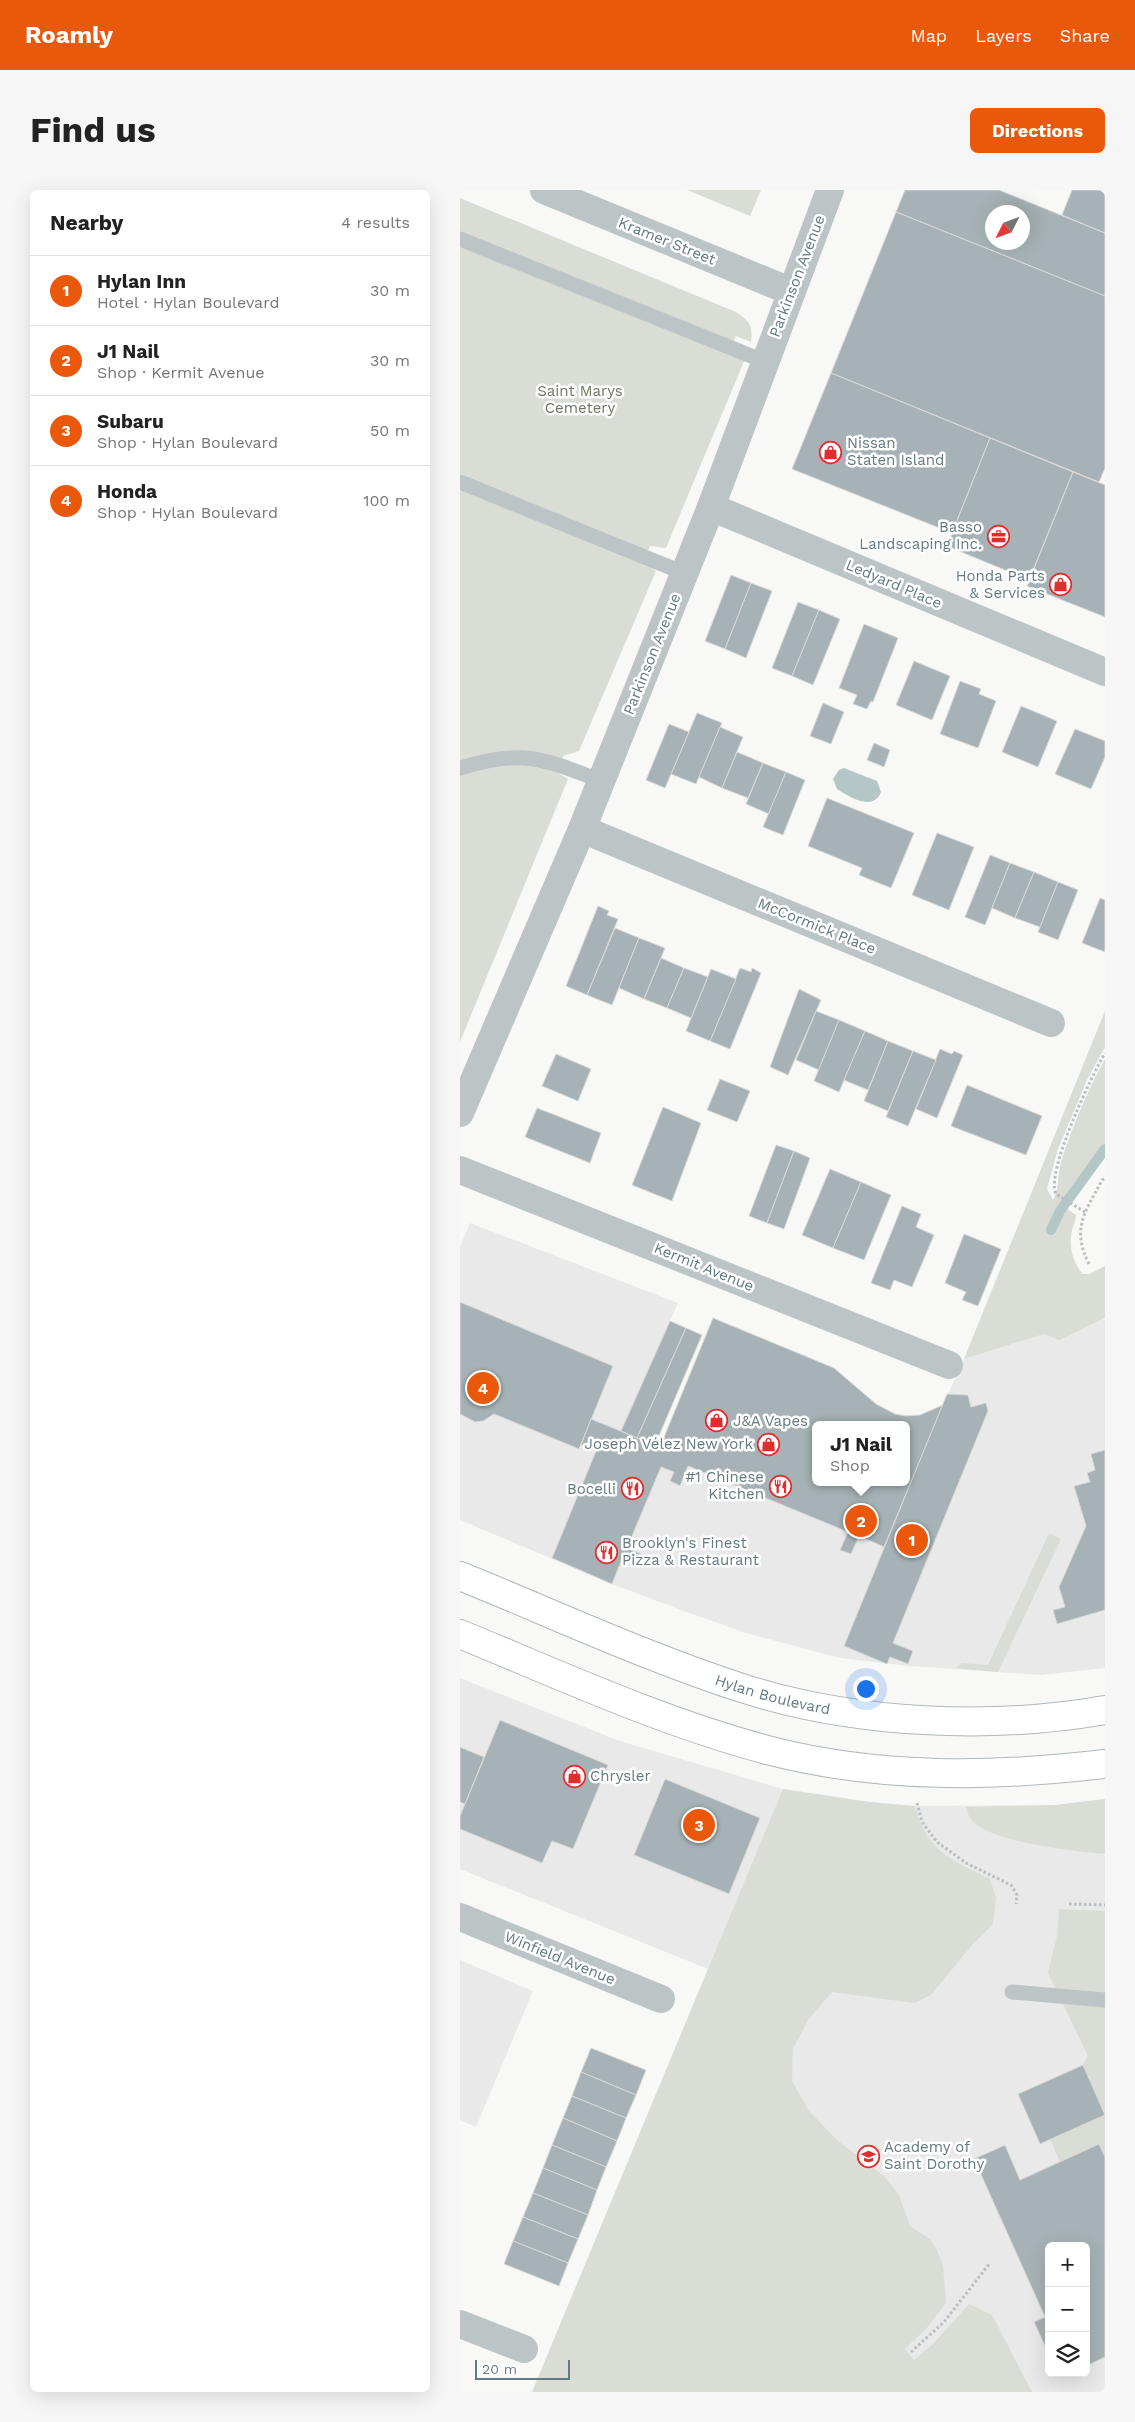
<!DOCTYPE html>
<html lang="en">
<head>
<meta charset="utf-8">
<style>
  :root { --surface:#fff; --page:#f6f6f6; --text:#222; --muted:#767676; --line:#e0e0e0; --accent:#ea580c }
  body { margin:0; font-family:"Work Sans",sans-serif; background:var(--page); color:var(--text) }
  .controls { position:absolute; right:15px; bottom:15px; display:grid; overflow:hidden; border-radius:8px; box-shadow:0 5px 20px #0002 }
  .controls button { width:45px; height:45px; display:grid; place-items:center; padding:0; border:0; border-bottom:1px solid var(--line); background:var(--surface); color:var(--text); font:25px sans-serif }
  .compass { position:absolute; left:525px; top:15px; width:45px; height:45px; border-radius:50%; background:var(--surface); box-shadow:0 5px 20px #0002; rotate:228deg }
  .scale { position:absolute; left:15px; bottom:12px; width:95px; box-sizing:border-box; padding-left:5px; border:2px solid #637a80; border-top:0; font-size:14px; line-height:18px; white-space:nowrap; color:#637a80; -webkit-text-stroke:4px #fff; paint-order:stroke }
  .you { position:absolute; left:405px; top:1498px; width:18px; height:18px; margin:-12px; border:4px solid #fff; border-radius:50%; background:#1a73e8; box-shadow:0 0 0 8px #1a73e833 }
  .badge { display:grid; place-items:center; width:32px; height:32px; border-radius:50%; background:var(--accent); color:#fff; font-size:16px; font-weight:700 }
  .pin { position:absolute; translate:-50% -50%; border:2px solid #fff; box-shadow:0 1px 5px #0006 }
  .popup { position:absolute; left:352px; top:1231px; width:98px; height:65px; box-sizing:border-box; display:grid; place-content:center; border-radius:8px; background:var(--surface); filter:drop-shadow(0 1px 4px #0005); font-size:16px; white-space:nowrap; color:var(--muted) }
  .popup b { font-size:19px; color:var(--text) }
  .popup::after { content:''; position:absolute; left:50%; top:100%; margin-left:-10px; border:10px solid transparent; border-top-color:var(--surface) }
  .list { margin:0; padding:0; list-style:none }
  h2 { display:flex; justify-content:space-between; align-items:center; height:65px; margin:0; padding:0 20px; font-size:21px }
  h2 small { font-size:16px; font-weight:400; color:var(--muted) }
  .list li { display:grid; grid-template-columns:32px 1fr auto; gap:15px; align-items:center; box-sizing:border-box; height:70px; padding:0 20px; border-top:1px solid var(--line) }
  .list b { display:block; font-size:19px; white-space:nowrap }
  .list p { margin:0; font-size:16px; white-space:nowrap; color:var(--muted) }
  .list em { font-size:16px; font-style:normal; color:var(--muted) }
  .icon { flex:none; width:28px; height:28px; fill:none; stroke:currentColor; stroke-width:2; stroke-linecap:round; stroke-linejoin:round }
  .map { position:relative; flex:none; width:645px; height:2202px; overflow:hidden; border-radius:8px }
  header { display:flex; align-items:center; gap:30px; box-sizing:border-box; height:70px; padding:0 25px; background:var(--accent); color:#fff }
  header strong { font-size:24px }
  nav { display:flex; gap:28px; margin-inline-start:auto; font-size:18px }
  .intro { display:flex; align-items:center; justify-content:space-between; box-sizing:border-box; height:120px; padding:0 30px }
  h1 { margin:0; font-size:35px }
  .button { padding:12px 22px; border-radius:8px; background:var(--accent); color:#fff; font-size:18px; font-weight:700 }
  main { display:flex; gap:30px; padding:0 30px }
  aside { flex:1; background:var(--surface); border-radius:8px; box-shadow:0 5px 20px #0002 }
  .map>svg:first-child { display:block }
  .built { fill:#e9e9e9; fill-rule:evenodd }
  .green { fill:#daddd5 }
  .water { fill:#b4c6c6 }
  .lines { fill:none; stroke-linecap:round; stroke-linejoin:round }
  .stream { stroke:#b4c6c6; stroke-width:10 }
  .building { fill:#a6b2b5; stroke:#dad9d8; fill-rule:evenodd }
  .primary-casing { stroke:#b0b8ba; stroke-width:30 }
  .path { stroke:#b9bec0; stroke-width:3; stroke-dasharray:2.5 2.5; stroke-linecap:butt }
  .lane { stroke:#bcc4c6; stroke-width:15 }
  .street { stroke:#bcc4c6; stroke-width:28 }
  .primary { stroke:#fff; stroke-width:28 }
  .labels { text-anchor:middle; stroke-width:5; stroke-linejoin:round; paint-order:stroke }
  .street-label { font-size:15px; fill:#637a80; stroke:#fff }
  .park-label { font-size:15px; fill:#6c7862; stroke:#fff }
  .poi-label { font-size:15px; fill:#637a80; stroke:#fff; text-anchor:start }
</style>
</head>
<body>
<header>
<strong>Roamly</strong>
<nav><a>Map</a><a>Layers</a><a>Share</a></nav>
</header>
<div class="intro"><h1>Find us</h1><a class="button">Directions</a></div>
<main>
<aside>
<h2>Nearby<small>4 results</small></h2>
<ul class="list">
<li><span class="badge">1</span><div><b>Hylan Inn</b><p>Hotel · Hylan Boulevard</p></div><em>30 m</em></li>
<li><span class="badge">2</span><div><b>J1 Nail</b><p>Shop · Kermit Avenue</p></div><em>30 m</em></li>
<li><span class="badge">3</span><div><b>Subaru</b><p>Shop · Hylan Boulevard</p></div><em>50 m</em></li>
<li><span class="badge">4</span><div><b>Honda</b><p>Shop · Hylan Boulevard</p></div><em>100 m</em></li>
</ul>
</aside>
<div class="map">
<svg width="645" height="2202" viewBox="0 0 645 2202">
  <rect width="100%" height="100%" fill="#f8f8f6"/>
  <!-- built -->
  <g class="built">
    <path d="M10 1033 218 1113 161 1241 200 1257 416 1214 435 1224 446 1226 460 1225 483 1215 504 1169 584 1144 599 1149 645 1128V1478L581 1485 449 1476 380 1468 286 1443 224 1421 152 1394 0 1330V1057ZM356 1235H446V1292H356Z"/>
    <path d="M0 1488 160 1551 323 1599 409 1612 455 1616 596 1615 645 1609V2202H72L248 1779 0 1679ZM589 2056H626V2183H589Z"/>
    <path d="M0 1770 73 1801 16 1937 0 1930Z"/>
  </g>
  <!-- green -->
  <g class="green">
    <path d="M227 0H301L290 26Z"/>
    <path d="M0 8 276 122C290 131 293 136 291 152L276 146 269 162 285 169 206 358 190 356 183 372 196 381 119 561 103 566 97 582 108 589 0 852Z"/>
    <path d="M645 821V857L627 890 598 959 587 999 593 1010C600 998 597 986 601 973 609 944 630 895 645 869V968L606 1018 616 1025C616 1031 613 1035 612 1041 608 1056 613 1072 623 1084H629L645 1076V1128L599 1150 584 1144 504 1169Z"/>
    <path d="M589 1343 601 1349 538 1482 495 1478 502 1473 528 1475Z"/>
    <path d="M323 1599 409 1612 455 1616C467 1662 490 1669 530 1689L536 1707 533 1734 513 1754 471 1805 454 1813 372 1802 348 1830 333 1859 332 1891 349 1921 378 1951 424 1986 439 2005 450 2036 470 2049 476 2058 483 2075 486 2113 466 2139 445 2159 454 2170 473 2154 509 2114 532 2125 572 2202H72Z"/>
    <path d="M645 1609V1664C615 1661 527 1653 510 1628 508 1625 507 1620 506 1617L596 1615Z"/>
    <path d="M599 1719 645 1721V1967L639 1954 600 1972 590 1949 645 1925 623 1875 628 1866 588 1783 597 1746Z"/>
  </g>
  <!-- water -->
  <path class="water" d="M384 578 417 591 421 602C413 622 390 607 377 599L373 589 379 580Z"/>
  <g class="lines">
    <!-- stream -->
    <path class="stream" d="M591 1040 600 1021 645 959"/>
  </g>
  <!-- building -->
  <g class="building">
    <path d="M445 0H539L645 43V106L436 22ZM532 22H562V52H532Z"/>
    <path d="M612 0H645V43L602 25Z"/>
    <path d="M436 22 645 106V278L639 292 371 183Z"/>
    <path d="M371 183 530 248 492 343 332 279Z"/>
    <path d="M530 248 613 282 569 390 487 356Z"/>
    <path d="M613 282 645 295V427L567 396Z"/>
    <path d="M271 385 291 393 265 459 245 451Z"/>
    <path d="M291 393 312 401 286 468 265 459Z"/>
    <path d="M338 412 359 420 332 486 312 478Z"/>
    <path d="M359 420 380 429 353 495 332 486Z"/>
    <path d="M404 434 438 448 413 512 411 511 407 519 393 514 397 505 379 498Z"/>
    <path d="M454 471 490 486 472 530 436 515Z"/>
    <path d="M500 491 521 499 519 504 536 511 518 558 480 544Z"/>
    <path d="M363 513 384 522 371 554 350 546Z"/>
    <path d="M561 516 597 531 578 577 542 562Z"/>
    <path d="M237 523 262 533 236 594 211 584Z"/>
    <path d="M209 534 229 542 205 598 186 590Z"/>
    <path d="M260 537 283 547 262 598 239 587Z"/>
    <path d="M615 539 645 551V567L631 599 595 584Z"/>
    <path d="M414 553 430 560 424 577 407 570Z"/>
    <path d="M277 562 303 573 288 608 262 598Z"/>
    <path d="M303 573 326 582 309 624 286 614Z"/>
    <path d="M326 582 345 590 323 645 303 637Z"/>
    <path d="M367 608 454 643 431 698 399 685 402 678 348 656Z"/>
    <path d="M477 643 514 657 489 720 452 705Z"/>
    <path d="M530 665 550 673 525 735 505 727Z"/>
    <path d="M550 673 574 682 555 728 532 718Z"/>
    <path d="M574 682 598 692 580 737 555 728Z"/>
    <path d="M598 692 618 700 598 750 578 742Z"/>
    <path d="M640 708 645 710V762L622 753Z"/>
    <path d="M138 716 149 721 147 725 158 729 127 805 106 796Z"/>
    <path d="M155 738 179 748 152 815 127 805Z"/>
    <path d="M179 748 205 758 184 809 159 798Z"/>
    <path d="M201 768 224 778 207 818 184 809Z"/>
    <path d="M224 778 248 787 231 828 207 818Z"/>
    <path d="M280 778 291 782 292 778 301 783 270 859 250 851Z"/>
    <path d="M251 779 276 789 250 851 226 841Z"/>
    <path d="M339 799 361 810 328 885 310 877Z"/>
    <path d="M356 821 379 830 359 880 336 870Z"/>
    <path d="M379 830 405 841 379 902 354 891Z"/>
    <path d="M405 841 428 851 408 900 384 890Z"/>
    <path d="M428 851 453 861 428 921 404 911Z"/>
    <path d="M480 859 492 864 494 861 503 865 477 928 456 919Z"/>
    <path d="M453 861 476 870 448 936 426 927Z"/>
    <path d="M96 864 131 879 118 911 82 896Z"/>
    <path d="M260 889 290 901 277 932 247 920Z"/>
    <path d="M507 895 582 926 566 965 491 936Z"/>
    <path d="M203 917 241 933 212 1011 172 995Z"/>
    <path d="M77 918 141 943 130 973 65 947Z"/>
    <path d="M316 955 334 961 307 1033 289 1026Z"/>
    <path d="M334 961 350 968 324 1039 307 1033Z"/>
    <path d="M370 979 401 992 373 1058 342 1045Z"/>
    <path d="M401 992 431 1005 404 1070 373 1058Z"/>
    <path d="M442 1016 461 1024 456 1037 474 1045 452 1097 434 1090 430 1100 411 1093Z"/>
    <path d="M504 1044 541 1059 518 1116 502 1110 506 1102 485 1093Z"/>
    <path d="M0 1112 153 1176 119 1259 34 1224 23 1231 15 1232 0 1224Z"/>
    <path d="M253 1128 374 1178 416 1214 435 1224 446 1226 460 1225 483 1215 424 1357 399 1346 391 1364 380 1360 388 1342 228 1276 220 1296 210 1291 214 1282 201 1277 167 1358 184 1365 179 1376 162 1369 152 1394 92 1368 136 1261 121 1255 131 1229 200 1257ZM356 1235H446V1292H356Z"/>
    <path d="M210 1131 226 1138 177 1248 161 1241Z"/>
    <path d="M226 1138 242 1145 195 1255 177 1248Z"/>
    <path d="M487 1204 508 1205 511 1217 526 1213 528 1221 433 1453 453 1461 448 1474 430 1467 427 1474 384 1456Z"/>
    <path d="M645 1260V1420L597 1434 593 1420 605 1417 599 1397 626 1336 614 1296 630 1292 627 1283 635 1280 631 1264Z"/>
    <path d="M40 1530 148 1575 113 1659 92 1651 82 1673 0 1639V1626Z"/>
    <path d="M0 1557 24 1567 5 1614 0 1612Z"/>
    <path d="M205 1589 300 1628 269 1704 174 1665Z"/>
    <path d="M131 1858 186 1880 176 1905 121 1882Z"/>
    <path d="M623 1875 645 1925 580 1954 558 1904Z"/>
    <path d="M121 1882 176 1905 166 1928 112 1906Z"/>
    <path d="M112 1906 166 1928 157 1951 103 1928Z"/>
    <path d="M103 1928 157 1951 146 1977 92 1955Z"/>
    <path d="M639 1954 645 1967V2167L626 2176V2056H589V2165L574 2132 585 2127 514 1969 545 1955 560 1990Z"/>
    <path d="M92 1955 146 1977 137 2000 83 1978Z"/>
    <path d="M83 1978 137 2000 128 2025 73 2003Z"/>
    <path d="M73 2003 128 2025 118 2049 63 2027Z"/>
    <path d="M63 2027 118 2049 108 2073 53 2051Z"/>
    <path d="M53 2051 108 2073 99 2096 44 2074Z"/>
  </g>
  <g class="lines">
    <defs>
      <g id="primary">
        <path id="s1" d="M0 1386C94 1424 188 1468 285 1499 396 1534 531 1540 645 1520"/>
        <path d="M0 1444C102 1486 204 1533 311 1561 421 1589 534 1587 645 1574"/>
      </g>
    </defs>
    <!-- primary casing -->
    <use href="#primary" class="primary-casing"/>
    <!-- path -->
    <g class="path">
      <path d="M625 1022 596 1004C585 983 632 885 645 863"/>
      <path d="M629 1074C611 1038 625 1023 642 990L645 988"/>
      <path d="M457 1613 462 1632 477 1652 506 1673 551 1695 557 1705 556 1714"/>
      <path d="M609 1714 645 1715"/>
      <path d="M451 2162 484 2132 530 2073"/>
    </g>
    <!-- lane -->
    <g class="lane">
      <path d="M0 49 304 171"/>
      <path d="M0 292 224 383"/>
      <path d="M0 578C63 559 82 568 141 591"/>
      <path d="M552 1802 645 1810"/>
    </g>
    <!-- street -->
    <g class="street">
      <path d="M84 0 330 101"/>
      <path d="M251 317 645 482"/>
      <path d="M122 639 591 833"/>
      <path d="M0 923 122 639 251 317 370 0"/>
      <path d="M0 980 489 1175"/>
      <path d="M0 1727 201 1809"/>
      <path d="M0 2134 64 2159"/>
    </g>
    <!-- primary -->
    <use href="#primary" class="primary"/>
  </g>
  <!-- icons -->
  <defs>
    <symbol id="shop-ring" viewBox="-11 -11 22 22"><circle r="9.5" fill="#fff" stroke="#e22c2e" stroke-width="1.5"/><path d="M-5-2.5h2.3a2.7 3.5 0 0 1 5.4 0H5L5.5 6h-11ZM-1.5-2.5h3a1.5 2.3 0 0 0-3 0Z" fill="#e22c2e"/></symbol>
    <symbol id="office-ring" viewBox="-11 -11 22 22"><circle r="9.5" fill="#fff" stroke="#e22c2e" stroke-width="1.5"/><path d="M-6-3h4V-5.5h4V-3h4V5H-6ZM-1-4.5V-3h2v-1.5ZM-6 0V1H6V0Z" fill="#e22c2e"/></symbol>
    <symbol id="restaurant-ring" viewBox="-11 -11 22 22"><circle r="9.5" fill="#fff" stroke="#e22c2e" stroke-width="1.5"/><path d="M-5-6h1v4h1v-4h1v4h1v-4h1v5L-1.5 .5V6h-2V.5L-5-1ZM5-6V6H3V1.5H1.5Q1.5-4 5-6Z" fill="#e22c2e"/></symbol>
    <symbol id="school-ring" viewBox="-11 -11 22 22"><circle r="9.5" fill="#fff" stroke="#e22c2e" stroke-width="1.5"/><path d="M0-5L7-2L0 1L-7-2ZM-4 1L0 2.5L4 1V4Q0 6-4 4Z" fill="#e22c2e"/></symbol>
  </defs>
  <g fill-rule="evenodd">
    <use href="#shop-ring" x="358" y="250" width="25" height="25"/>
    <use href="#office-ring" x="526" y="334" width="25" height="25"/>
    <use href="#shop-ring" x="588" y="382" width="25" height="25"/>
    <use href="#shop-ring" x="244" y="1218" width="25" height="25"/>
    <use href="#shop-ring" x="296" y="1242" width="25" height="25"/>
    <use href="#restaurant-ring" x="308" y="1284" width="25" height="25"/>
    <use href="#restaurant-ring" x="160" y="1286" width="25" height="25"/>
    <use href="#restaurant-ring" x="134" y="1350" width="25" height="25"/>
    <use href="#shop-ring" x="102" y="1574" width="25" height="25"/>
    <use href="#school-ring" x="396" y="1954" width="25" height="25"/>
  </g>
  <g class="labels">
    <!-- street labels -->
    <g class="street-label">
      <text transform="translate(207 51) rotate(22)" y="5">Kramer Street</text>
      <text transform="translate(337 86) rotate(-69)" y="5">Parkinson Avenue</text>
      <text transform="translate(434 394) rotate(23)" y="5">Ledyard Place</text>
      <text transform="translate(192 464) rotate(-68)" y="5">Parkinson Avenue</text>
      <text transform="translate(357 736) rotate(22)" y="5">McCormick Place</text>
      <text transform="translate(244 1077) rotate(22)" y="5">Kermit Avenue</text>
      <text dy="5" stroke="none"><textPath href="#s1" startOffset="335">Hylan Boulevard</textPath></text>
      <text transform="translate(100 1768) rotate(22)" y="5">Winfield Avenue</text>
    </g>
    <!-- park labels -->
    <g class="park-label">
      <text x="120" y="206">Saint Marys<tspan x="120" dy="17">Cemetery</tspan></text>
    </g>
    <!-- poi labels -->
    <g class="poi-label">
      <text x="387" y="258">Nissan<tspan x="387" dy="17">Staten Island</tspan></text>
      <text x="522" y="342" text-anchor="end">Basso<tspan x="522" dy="17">Landscaping Inc.</tspan></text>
      <text x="585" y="391" text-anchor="end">Honda Parts<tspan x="585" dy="17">&amp; Services</tspan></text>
      <text x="273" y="1236">J&amp;A Vapes</text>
      <text x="293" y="1259" text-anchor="end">Joseph Vélez New York</text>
      <text x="304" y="1292" text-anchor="end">#1 Chinese<tspan x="304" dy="17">Kitchen</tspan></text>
      <text x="156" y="1304" text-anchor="end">Bocelli</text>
      <text x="162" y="1358">Brooklyn's Finest<tspan x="162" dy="17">Pizza &amp; Restaurant</tspan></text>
      <text x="130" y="1591">Chrysler</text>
      <text x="424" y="1962">Academy of<tspan x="424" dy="17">Saint Dorothy</tspan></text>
    </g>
  </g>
</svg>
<div class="controls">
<button>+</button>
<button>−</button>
<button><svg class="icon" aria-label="layers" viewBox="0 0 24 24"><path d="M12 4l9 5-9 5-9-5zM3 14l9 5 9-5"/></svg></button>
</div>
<svg class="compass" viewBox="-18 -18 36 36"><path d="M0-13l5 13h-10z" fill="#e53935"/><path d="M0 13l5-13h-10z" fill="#767676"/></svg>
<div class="scale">20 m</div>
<div class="you"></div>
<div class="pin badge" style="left:452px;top:1350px">1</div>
<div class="pin badge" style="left:401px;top:1331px">2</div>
<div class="popup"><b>J1 Nail</b>Shop</div>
<div class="pin badge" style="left:239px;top:1635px">3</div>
<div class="pin badge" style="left:23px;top:1198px">4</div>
</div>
</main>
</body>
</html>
